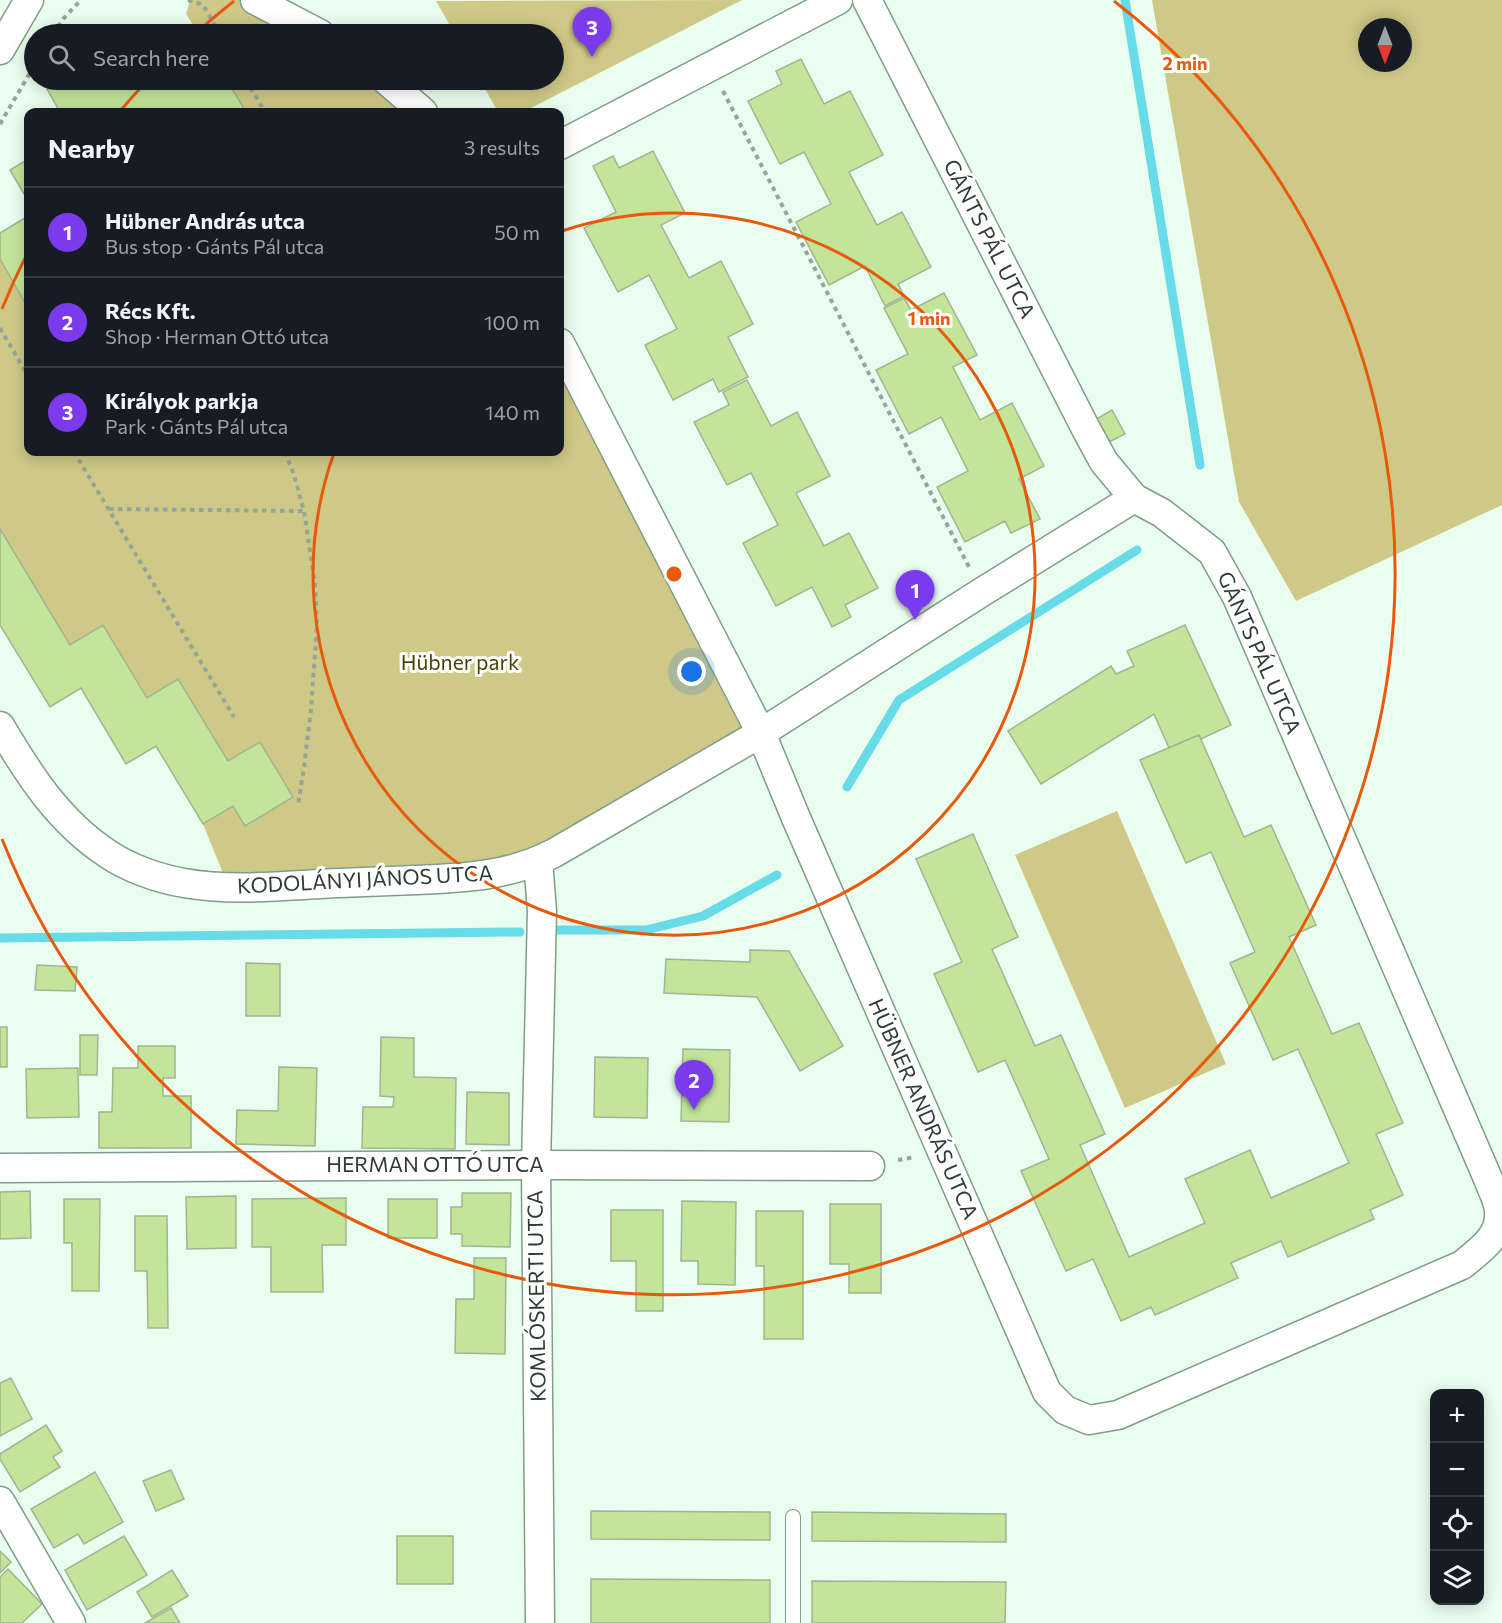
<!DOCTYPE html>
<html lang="en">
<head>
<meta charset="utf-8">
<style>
  :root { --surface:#171b24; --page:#242831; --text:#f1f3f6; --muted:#9ea1a6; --line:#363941; --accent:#7c3aed }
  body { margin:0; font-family:Commissioner,sans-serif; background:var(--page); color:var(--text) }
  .controls { position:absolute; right:18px; bottom:18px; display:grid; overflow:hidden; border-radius:12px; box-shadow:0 3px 15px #0003 }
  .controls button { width:54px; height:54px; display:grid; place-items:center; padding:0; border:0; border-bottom:2px solid var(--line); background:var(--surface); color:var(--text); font:30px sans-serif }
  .compass { position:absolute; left:1358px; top:18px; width:54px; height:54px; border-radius:50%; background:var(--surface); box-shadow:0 3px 15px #0003; rotate:180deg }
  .you { position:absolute; left:692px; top:672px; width:21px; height:21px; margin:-15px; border:4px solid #fff; border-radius:50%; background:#1a73e8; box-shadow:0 0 0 9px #1a73e833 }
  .badge { display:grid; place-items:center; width:39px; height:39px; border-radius:50%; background:var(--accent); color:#fff; font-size:20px; font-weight:700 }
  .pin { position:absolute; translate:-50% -50px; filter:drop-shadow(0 2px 3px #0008) }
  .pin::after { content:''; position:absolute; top:32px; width:21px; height:18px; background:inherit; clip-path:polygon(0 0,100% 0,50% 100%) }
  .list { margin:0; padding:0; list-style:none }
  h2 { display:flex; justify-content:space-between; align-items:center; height:78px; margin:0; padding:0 24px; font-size:26px }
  h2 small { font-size:20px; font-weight:400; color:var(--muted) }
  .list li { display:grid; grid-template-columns:39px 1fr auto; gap:18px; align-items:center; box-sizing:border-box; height:90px; padding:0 24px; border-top:2px solid var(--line) }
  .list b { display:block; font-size:22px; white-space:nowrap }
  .list p { margin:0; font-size:20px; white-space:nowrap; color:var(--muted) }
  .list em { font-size:20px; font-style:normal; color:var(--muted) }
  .icon { flex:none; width:33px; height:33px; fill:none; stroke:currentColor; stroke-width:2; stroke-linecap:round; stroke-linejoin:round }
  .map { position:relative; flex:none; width:1502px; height:1623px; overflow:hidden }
  .search { position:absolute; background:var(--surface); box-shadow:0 3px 15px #0003; left:24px; top:24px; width:540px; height:66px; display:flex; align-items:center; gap:15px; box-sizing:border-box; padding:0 21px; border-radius:33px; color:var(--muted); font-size:22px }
  .panel { position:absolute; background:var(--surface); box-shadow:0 3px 15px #0003; left:24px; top:108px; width:540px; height:348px; border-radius:12px }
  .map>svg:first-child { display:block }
  .green { fill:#cfc987; fill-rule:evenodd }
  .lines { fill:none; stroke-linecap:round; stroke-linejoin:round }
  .stream { stroke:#67dbe7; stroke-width:9 }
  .building { fill:#c2e59a; stroke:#a3b393; stroke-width:1.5 }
  .lane-casing { stroke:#7f9e88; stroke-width:16 }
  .street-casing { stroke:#7f9e88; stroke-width:31 }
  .path { stroke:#94a599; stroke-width:4; stroke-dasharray:4.5 4.5; stroke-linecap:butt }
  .lane { stroke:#fff; stroke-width:14 }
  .street { stroke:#fff; stroke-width:28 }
  .ring { fill:none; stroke:#e8590c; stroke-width:3 }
  .labels { text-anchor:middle; stroke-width:6; stroke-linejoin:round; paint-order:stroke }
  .street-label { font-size:21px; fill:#2f3d33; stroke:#fff }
  .park-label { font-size:21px; fill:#494300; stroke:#fff }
  .centre { fill:#e8590c; stroke:#fff; stroke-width:3 }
  .ring-label { font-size:18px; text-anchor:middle; font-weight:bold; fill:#e8590c; stroke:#fff; stroke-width:6; stroke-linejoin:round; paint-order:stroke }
</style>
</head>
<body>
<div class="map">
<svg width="1502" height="1623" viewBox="0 0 1502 1623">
  <rect width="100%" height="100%" fill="#eafeef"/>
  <!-- green -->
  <g class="green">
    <path d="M190 0H255L320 34H199L186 14Z"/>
    <path d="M742 0 523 112H498L480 80H554V34H455L436 1Z"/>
    <path d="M1152 0H1502V505L1296 601 1239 502ZM1367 27H1403V63H1367Z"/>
    <path d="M227 80H386L423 112H246Z"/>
    <path d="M0 259 28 308V452H560V343L761 733 538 861 229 888 203 824 233 806 246 826 293 797 260 742 228 761 179 680 147 698 103 625 70 645 0 529Z"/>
    <path d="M1117 811 1226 1064 1125 1108 1015 855Z"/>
  </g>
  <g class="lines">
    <!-- stream -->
    <g class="stream">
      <path d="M1125 0 1200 465"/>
      <path d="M847 787 899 700 1137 550"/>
      <path d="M559 930H646L703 916 777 875"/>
      <path d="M0 938 520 932"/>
    </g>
  </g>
  <!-- building -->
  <g class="building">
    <path d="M801 59 824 104 850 91 883 155 849 172 877 225 902 212 931 267 898 284 904 296 885 306 865 266 829 285 796 222 831 204 804 152 780 164 748 101 782 84 776 71Z"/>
    <path d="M64 80H143L148 89 164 80H227L246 112H162L161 111 158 112H60L47 89Z"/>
    <path d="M653 151 685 213 661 225 689 278 721 261 753 324 728 337 748 377 719 392 713 379 673 400 645 345 677 329 675 325 649 275 618 292 584 228 616 212 593 166 613 156 619 168Z"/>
    <path d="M28 159V201L10 170Z"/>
    <path d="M28 216V308L0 259V233Z"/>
    <path d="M944 293 977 355 953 367 980 420 1012 403 1044 466 1019 479 1040 519 1011 533 1005 521 965 542 937 487 968 471 941 417 909 434 876 370 908 354 884 308 904 298 911 310Z"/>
    <path d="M747 380 771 426 797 412 830 476 796 493 824 546 849 533 878 588 845 605 851 617 832 627 812 587 776 606 743 543 778 525 751 473 727 485 694 422 729 405 723 392Z"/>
    <path d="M1112 410 1125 434 1103 445 1091 422Z"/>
    <path d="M0 529 70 645 103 625 147 698 178 679 228 761 260 742 293 797 245 826 233 806 203 824 156 746 126 764 81 688 50 707 0 625Z"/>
    <path d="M1185 625 1231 725 1201 739 1199 735 1169 748 1154 714 1041 784 1008 731 1111 666 1116 674 1134 666 1127 651Z"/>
    <path d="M1199 735 1244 837 1271 825 1316 925 1289 937 1332 1034 1359 1023 1403 1123 1376 1134 1403 1195 1370 1210 1374 1219 1288 1257 1281 1241 1231 1263 1238 1278 1155 1315 1151 1307 1121 1321 1093 1259 1066 1271 1021 1171 1049 1159 1027 1109 1005 1060 978 1072 934 974 962 962 916 859 973 834 1018 937 992 949 1035 1046 1061 1035 1105 1134 1080 1145 1129 1257 1205 1223 1185 1179 1250 1150 1271 1198 1349 1163 1298 1049 1273 1060 1230 963 1255 952 1211 852 1186 863 1140 760Z"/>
    <path d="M750 950 789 951 843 1046 800 1071 757 997 664 993 666 959 750 962Z"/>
    <path d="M246 963 280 964V1016H246Z"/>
    <path d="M37 965 77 967 75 991 35 990Z"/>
    <rect x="0" y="1027" width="7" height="40"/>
    <path d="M80 1035H98L97 1075H80Z"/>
    <path d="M381 1037 414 1038V1077L456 1078 455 1149 362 1148 363 1107H393L394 1097 380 1096Z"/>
    <path d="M138 1046H175V1078H163V1096H191V1148H99V1112H112L113 1068H138Z"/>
    <path d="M683 1049 730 1050 729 1122 681 1121Z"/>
    <path d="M595 1057 648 1058 647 1118 594 1117Z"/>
    <path d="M279 1067 317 1068 315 1146 236 1144 237 1110 278 1111Z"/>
    <path d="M78 1068 79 1117 27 1118 26 1069Z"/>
    <path d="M467 1092 509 1093V1145L466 1144Z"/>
    <path d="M30 1191 31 1238 0 1239V1192Z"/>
    <path d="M462 1193H511L510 1247 462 1246V1234H451V1207H462Z"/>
    <path d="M236 1196V1248L187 1249 186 1197Z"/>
    <path d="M346 1198V1245H322L323 1292H271V1247H252V1199Z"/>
    <path d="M64 1199H100L99 1291H72V1243H64Z"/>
    <rect x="388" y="1199" width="49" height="39"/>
    <path d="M682 1201 736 1202 735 1285 698 1284V1261H681Z"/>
    <path d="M830 1204H881V1293H849V1264H830Z"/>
    <path d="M611 1210H663V1311H636V1261H611Z"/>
    <path d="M756 1211H803V1339H764V1266H756Z"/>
    <path d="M135 1216H167L168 1328H148L147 1271H135Z"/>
    <path d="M474 1258H506L505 1354 455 1353 456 1299H474Z"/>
    <path d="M11 1378 32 1419 0 1436V1383Z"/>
    <path d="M46 1425 62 1451 53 1457 60 1467 20 1492 0 1459V1454Z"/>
    <path d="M171 1470 184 1499 156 1511 143 1481Z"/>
    <path d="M95 1472 123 1522 84 1544 78 1534 54 1548 31 1509Z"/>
    <path d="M591 1511 770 1512V1540L591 1539Z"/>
    <path d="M812 1512 1006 1514V1542L812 1541Z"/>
    <path d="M124 1536 147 1575 87 1610 65 1570Z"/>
    <rect x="397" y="1536" width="56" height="48"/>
    <path d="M0 1551 11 1562 0 1573Z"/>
    <path d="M8 1569 42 1604 22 1623H0V1577Z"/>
    <path d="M172 1570 188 1596 152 1617 137 1592Z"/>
    <path d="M591 1579 770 1580V1623H591Z"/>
    <path d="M812 1581 1006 1582 1005 1623H812Z"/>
    <path d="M171 1608 180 1623H145Z"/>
  </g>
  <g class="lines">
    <defs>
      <path id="lane" d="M793 1623V1517"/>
      <g id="street">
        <path d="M255 0 320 34"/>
        <path d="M0 50 29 0"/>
        <path d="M386 80 423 112"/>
        <path d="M560 145 838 0"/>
        <path d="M560 343 761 733 796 818 1047 1392 1065 1410 1089 1420 1118 1415 1462 1265C1479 1251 1501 1237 1499 1212 1499 1202 1492 1190 1489 1181L1237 597 1212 552 1162 513 1134 498 1104 462 1086 429 867 0"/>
        <path d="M0 726C29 775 59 822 108 854 128 868 160 879 184 883 235 892 288 885 339 883 365 882 390 881 416 880 465 878 510 876 554 853L761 733 982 592 1134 498"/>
        <path d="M538 861 542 911 536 1165 540 1623"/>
        <path d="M0 1168 536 1165 870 1166"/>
        <path d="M0 1501 71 1623"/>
      </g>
    </defs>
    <!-- lane casing -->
    <use href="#lane" class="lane-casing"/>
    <!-- street casing -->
    <use href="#street" class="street-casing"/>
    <!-- path -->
    <g class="path">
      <path d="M188 0 203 5 220 34"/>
      <path d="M53 34 63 19 81 0"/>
      <path d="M246 80 265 112"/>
      <path d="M723 91 969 567"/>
      <path d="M0 124 34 66"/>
      <path d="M0 328 28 376"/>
      <path d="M74 452 234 717"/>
      <path d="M285 452 294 475 304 511 315 584 317 626 311 709 304 768 298 805"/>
      <path d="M109 509 304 511"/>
      <path d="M898 1160 915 1157"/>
    </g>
    <!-- lane -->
    <use href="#lane" class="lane"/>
    <!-- street -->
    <use href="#street" class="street"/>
  </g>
  <!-- distance rings -->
  <g class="ring">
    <path d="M562 231A361 361 0 1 1 334 453"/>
    <path d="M2 309A722 722 0 0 1 28 252M121 110A722 722 0 0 1 146 82M196 33A722 722 0 0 1 234 1M1114 1A722 722 0 1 1 2 839"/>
  </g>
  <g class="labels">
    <!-- street labels -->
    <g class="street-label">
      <text transform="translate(989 239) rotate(63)" y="7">GÁNTS PÁL UTCA</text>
      <text transform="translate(1259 653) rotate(66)" y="7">GÁNTS PÁL UTCA</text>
      <text transform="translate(365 880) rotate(-3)" y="7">KODOLÁNYI JÁNOS UTCA</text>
      <text transform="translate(923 1109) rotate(66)" y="7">HÜBNER ANDRÁS UTCA</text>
      <text x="435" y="1172">HERMAN OTTÓ UTCA</text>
      <text transform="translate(537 1296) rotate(-91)" y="7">KOMLÓSKERTI UTCA</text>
    </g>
    <!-- park labels -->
    <g class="park-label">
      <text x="460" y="670">Hübner park</text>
    </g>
  </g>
  <circle cx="674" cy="574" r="9" class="centre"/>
  <g class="ring-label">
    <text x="1185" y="70">2 min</text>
    <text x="929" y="325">1 min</text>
  </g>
</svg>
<div class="controls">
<button>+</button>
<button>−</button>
<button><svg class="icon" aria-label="locate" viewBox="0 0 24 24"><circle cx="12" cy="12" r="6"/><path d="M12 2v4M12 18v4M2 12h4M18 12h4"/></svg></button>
<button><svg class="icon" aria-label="layers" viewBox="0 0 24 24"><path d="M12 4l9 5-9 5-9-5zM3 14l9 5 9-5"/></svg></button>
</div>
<svg class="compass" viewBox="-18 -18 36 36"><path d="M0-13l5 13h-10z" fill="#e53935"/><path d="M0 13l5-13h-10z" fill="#9ea1a6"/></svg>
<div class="you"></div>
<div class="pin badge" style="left:915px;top:620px">1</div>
<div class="pin badge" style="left:694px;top:1110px">2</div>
<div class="pin badge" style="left:592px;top:57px">3</div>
<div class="search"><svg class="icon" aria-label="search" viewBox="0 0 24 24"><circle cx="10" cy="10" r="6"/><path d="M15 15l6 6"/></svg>Search here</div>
<section class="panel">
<h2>Nearby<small>3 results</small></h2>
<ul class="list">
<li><span class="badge">1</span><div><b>Hübner András utca</b><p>Bus stop · Gánts Pál utca</p></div><em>50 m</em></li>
<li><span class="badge">2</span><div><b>Récs Kft.</b><p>Shop · Herman Ottó utca</p></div><em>100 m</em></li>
<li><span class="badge">3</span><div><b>Királyok parkja</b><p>Park · Gánts Pál utca</p></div><em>140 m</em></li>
</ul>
</section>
</div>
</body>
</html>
